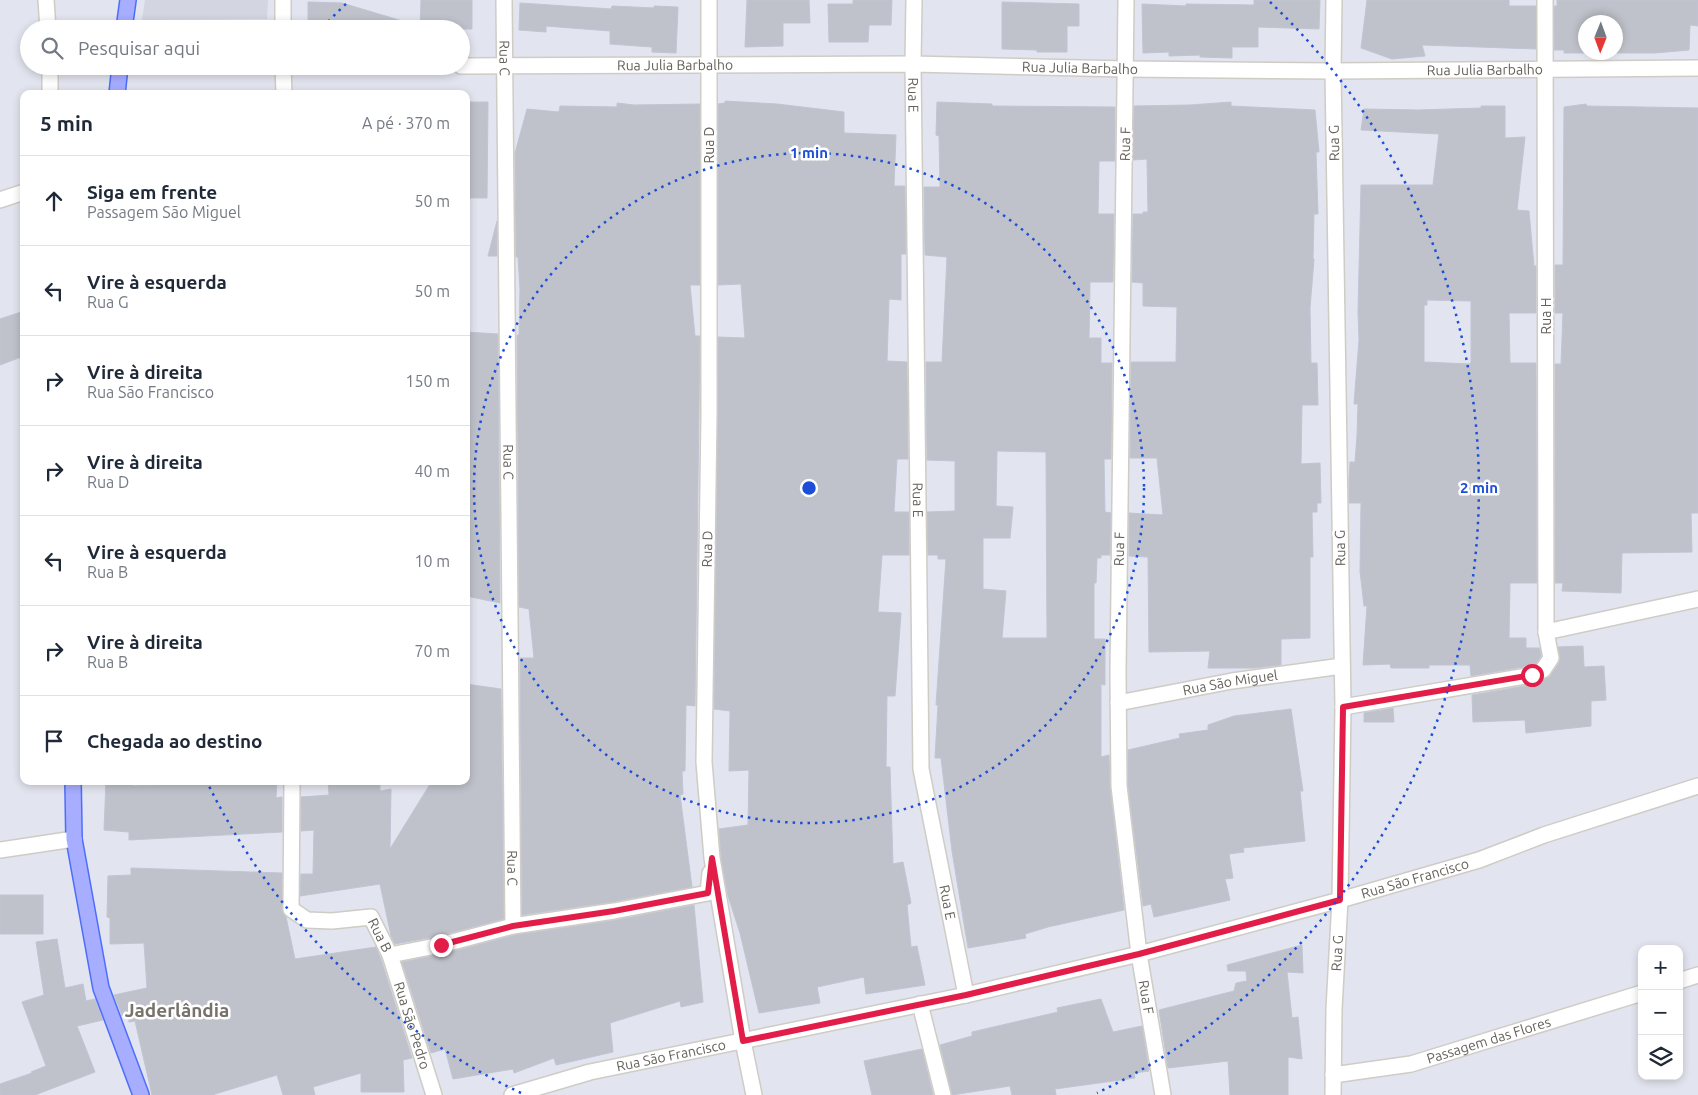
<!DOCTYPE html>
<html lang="pt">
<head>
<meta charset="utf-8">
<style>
  :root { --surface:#fff; --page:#f2f2f3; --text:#1f2937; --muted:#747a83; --line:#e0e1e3 }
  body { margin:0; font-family:Ubuntu,sans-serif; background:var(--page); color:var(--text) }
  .controls { position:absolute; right:15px; bottom:15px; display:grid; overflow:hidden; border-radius:10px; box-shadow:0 2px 8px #0003 }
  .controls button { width:45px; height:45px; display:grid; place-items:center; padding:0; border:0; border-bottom:1px solid var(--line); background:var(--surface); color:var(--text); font:25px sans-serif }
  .compass { position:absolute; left:1578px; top:15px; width:45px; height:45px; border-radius:50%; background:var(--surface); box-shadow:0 2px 8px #0003; rotate:181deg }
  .stop { position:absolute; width:15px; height:15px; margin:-11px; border:4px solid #e11d48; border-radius:50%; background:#fff }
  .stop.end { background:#e11d48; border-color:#fff; box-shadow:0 1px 5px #0008 }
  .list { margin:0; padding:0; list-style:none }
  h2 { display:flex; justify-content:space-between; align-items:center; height:65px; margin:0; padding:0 20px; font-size:21px }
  h2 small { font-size:16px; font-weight:400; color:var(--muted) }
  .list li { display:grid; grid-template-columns:32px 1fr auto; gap:15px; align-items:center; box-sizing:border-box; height:90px; padding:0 20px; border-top:1px solid var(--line) }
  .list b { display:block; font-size:19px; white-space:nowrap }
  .list p { margin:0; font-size:16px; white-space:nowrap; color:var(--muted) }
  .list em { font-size:16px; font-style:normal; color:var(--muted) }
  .icon { flex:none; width:28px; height:28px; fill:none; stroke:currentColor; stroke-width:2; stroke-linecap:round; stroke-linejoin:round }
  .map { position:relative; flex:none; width:1698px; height:1095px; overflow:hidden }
  .search { position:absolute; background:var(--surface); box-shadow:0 2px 8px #0003; left:20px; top:20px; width:450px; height:55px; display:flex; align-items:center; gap:12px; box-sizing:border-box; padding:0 18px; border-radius:28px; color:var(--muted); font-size:19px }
  .panel { position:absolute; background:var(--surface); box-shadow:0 2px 8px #0003; left:20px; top:90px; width:450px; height:695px; border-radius:10px }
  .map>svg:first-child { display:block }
  .education { fill:#d3d6e1 }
  .building { fill:#bfc2ca; stroke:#c0c5d4; fill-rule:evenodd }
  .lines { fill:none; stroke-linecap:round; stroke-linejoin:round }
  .minor-casing { stroke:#cfccc6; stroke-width:18 }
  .major-casing { stroke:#4d6efd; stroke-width:18 }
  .minor { stroke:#fff; stroke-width:15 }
  .major { stroke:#a7adff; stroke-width:15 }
  .route { stroke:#e11d48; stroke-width:6 }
  .ring { fill:none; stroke:#1d4ed8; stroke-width:2.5; stroke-dasharray:2.5 5 }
  .labels { text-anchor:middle; stroke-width:5; stroke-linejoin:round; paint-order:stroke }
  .street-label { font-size:14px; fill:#65615b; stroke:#fff }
  .district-label { font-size:19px; font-weight:bold; fill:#77726c; stroke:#fff }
  .centre { fill:#1d4ed8; stroke:#fff; stroke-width:2.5 }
  .ring-label { font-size:15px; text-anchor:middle; font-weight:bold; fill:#1d4ed8; stroke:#fff; stroke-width:5; stroke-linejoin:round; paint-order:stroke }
</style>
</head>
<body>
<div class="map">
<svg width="1698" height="1095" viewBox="0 0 1698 1095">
  <rect width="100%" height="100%" fill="#e2e4ef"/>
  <!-- education -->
  <path class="education" d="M145 0H268L267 19 142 20Z"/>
  <!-- building -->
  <g class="building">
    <path d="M421 0H472V29H420Z"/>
    <path d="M747 0H809L810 23H783V46L745 47Z"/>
    <path d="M853 0H892L891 25H869L868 42H829L828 4H853Z"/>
    <path d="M1254 0H1320L1319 29 1258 27V47H1232V58L1200 57V55L1169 56V52L1143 53 1142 4 1186 6V4L1254 5Z"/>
    <path d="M1367 0H1509V6H1536V49L1422 45 1425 56 1392 59 1361 48Z"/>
    <path d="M1557 0H1698V26L1690 25 1689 50 1655 53H1564V50H1554V6H1557ZM1586 22H1616V52H1586Z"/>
    <path d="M308 2 342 3 409 23 408 29H308Z"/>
    <path d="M1002 2 1079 4V26H1067V52H1037V50L1002 49Z"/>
    <path d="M520 3 611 9 612 6 654 8V6L678 7 676 53 652 52V47L610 44V31L546 26V32L519 30Z"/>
    <path d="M725 101 777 104 844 112V133L896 135 894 186H905L906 254H901V300L889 299 887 361 907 362 908 459H897L894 512H909V555H882L878 612 901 613 895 696H887L886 767H890L893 864 903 862 911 903 907 905 911 947 917 946 925 985 866 994 864 977 817 987 820 1003 759 1013 740 933 728 896 721 857 719 829 748 825 749 770 729 771 730 711 714 709 718 337 745 338 741 284 718 285V104L725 103Z"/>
    <path d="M466 102H488L487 198H466Z"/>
    <path d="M937 102 992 104V106L1115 107V161H1099L1098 214H1114L1113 282H1090L1089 338H1101V363H1112L1111 459H1104L1105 512 1111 513 1110 555H1101V558H1097L1096 583H1094V639H1105V685L1101 684V757L1109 755 1110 787 1124 910 1048 927 1025 934 1026 938 968 948 952 851 941 758H935L938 705H936L946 559H938V555H928L927 512 955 511V461L927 460 926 362H942L947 257 925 255 924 187H940L939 136 936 135ZM997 451 1046 452 1047 638H1002L1006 591 983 589V538H1010L1013 507 996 506Z"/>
    <path d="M1231 102V106L1315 110 1319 152H1316L1318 214H1314L1313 259H1314L1310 308 1311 363H1317L1318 405H1302L1301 464 1320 463 1321 503H1317V512H1312L1313 557H1310V638L1281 639V665L1255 668H1208L1210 651 1149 652 1148 557 1129 556V513L1163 515 1157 458H1130L1131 362H1176L1177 307 1143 306V283L1132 282 1133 214H1143V212H1148L1147 159 1133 160 1134 106 1190 105Z"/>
    <path d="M617 103 634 105 700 104V285H690L695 336H700L695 706 686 705 685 771H682L683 794 680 795 692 887 612 902 522 915 520 658H534L529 609 519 607 517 335H519L520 289 518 257H516L515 153 527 109 559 112 560 106 617 107Z"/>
    <path d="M1586 104 1587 106 1698 108V513H1691L1692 552 1622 553 1621 593 1562 591 1563 583H1555V364H1561L1563 313H1555V265H1563L1564 107Z"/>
    <path d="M1481 106H1505V138L1525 137 1517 210 1529 211 1534 266H1536V313H1509L1510 363H1536L1537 583H1510L1509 638H1526V648H1540L1541 656 1537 663 1529 666 1471 676 1470 665H1429V668H1391L1390 664 1363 665 1367 606H1364L1360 571 1361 503H1349V479L1350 462H1355L1357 436 1358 404H1354L1359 340 1358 311 1361 185H1433L1439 134 1361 130 1364 109 1418 110 1481 108ZM1427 300 1471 301V362L1470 364 1424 362V305H1427Z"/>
    <path d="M497 221V256H488Z"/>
    <path d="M24 311V356L0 365V319Z"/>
    <path d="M466 332 498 334 500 603 466 596Z"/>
    <path d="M1583 646 1584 667 1604 666 1606 700 1591 701V726L1526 733 1525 720 1473 722 1472 695 1536 684 1550 676 1559 663 1560 656 1558 647Z"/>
    <path d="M466 684 501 689 504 919 439 936 395 944 391 936 380 884 300 896 301 874H313L314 830 301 831V797L329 795 328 781H380V791L391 789 390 849 432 781H466Z"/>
    <path d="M1393 708 1394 722H1364V713Z"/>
    <path d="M1291 709 1303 791H1300L1305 841 1243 848 1244 852 1229 854 1233 878 1225 879 1230 900 1154 917 1151 904 1143 906 1128 785V750L1180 738 1179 734 1208 730V725L1234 716Z"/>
    <path d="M106 781H134L133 786 197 783V781H277L276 798 282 797V832L129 840V832L104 830Z"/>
    <path d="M131 868 282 873V909L286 917 295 959 376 947 381 959 412 1058 403 1060 404 1092H361V1073L313 1087 315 1095H283L277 1075 212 1095H152L135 1021 129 1022 128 1015 122 1016 114 995 147 988 144 943 110 944V918L107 917 108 876 131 875Z"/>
    <rect x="0" y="895" width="43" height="39"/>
    <path d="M694 905 703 1002 681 1007 680 1001 610 1023 613 1052 556 1065 554 1058 514 1073 513 1069 453 1079 445 1049 431 1053 402 962 443 954 515 935 616 920Z"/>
    <path d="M57 939 65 988 83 984 86 1001 95 999 103 1020 77 1026 95 1072 35 1095H0V1084L32 1073 31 1072 46 1066 22 1002 44 995 36 942Z"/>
    <path d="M1302 945 1303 973 1287 972 1292 1018 1298 1017 1302 1059 1288 1057V1095H1230L1228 1061 1168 1068 1159 1010 1234 991 1236 983 1247 981 1246 971H1228L1227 965Z"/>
    <path d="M1101 999 1113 1032 1142 1026 1149 1071 1134 1073 1135 1078 1055 1089 1056 1095H1012L1010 1086 952 1095 940 1045 972 1036V1032L1058 1012 1057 1008Z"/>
    <path d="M922 1049 933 1095H872L864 1061Z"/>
  </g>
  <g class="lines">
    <defs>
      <g id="minor">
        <path d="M46 0 48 29"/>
        <path d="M283 0V29"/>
        <path id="s1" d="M504 0 513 926"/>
        <path d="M709 0V416L704 762 712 858 743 1041 754 1095"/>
        <path id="s2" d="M914 0 913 64 921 769 966 995"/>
        <path id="s3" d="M1126 0 1118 673 1119 786 1139 954 1163 1095"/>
        <path d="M50 66V94"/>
        <path d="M283 66 284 94"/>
        <path id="s4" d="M461 66 913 64 1126 69 1333 71 1698 68"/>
        <path d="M0 200 24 192"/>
        <path d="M1546 632 1698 599"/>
        <path id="s5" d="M1118 703 1232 681 1342 666"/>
        <path d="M1343 707 1532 675 1543 670 1551 658 1546 632 1545 0"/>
        <path id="s6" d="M292 781 291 909 307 920 332 921 371 917 390 955 434 1095"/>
        <path d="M0 850 74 839"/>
        <path d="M390 955 441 945 513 926 614 911 708 893 710 873"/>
        <path d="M1679 981 1698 975"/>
        <path d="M920 1004 943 1095"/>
        <path id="s7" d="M1333 1075 1411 1064 1642 993"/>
        <path id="s8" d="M512 1095 590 1072 966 995 1139 954 1340 900 1479 860 1544 835 1698 786"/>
        <path id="s9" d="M1333 1095 1334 1009 1340 900 1343 707 1333 71 1334 0"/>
      </g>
      <g id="major">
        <path d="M124 29 128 0"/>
        <path d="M117 94 120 66"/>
        <path d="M73 781 74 839 101 988 141 1095"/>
      </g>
    </defs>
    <!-- minor casing -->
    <use href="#minor" class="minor-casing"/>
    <!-- major casing -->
    <use href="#major" class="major-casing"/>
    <!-- minor -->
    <use href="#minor" class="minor"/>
    <!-- major -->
    <use href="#major" class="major"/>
  </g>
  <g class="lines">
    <!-- route -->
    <path class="route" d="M441 945 513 926 614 911 708 893 712 858 743 1041 966 995 1139 954 1340 900 1343 707 1532 675"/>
  </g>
  <!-- distance rings -->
  <g class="ring">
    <circle cx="809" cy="488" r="335"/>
    <path d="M521 1093A670 670 0 0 1 207 782M323 27A670 670 0 0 1 348 2M1270 2A670 670 0 0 1 1097 1093"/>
  </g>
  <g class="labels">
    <!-- street labels -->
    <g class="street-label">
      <text dy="5" stroke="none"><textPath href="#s1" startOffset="58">Rua C</textPath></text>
      <text dy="5" stroke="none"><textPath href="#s4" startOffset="214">Rua Julia Barbalho</textPath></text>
      <text dy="5" stroke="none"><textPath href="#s4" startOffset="619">Rua Julia Barbalho</textPath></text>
      <text dy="5" stroke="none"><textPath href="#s4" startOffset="1024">Rua Julia Barbalho</textPath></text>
      <text dy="5" stroke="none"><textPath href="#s2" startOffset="95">Rua E</textPath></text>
      <text transform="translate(1334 143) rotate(-91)" y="5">Rua G</text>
      <text transform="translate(1125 144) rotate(-89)" y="5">Rua F</text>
      <text transform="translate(709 145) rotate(-90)" y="5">Rua D</text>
      <text transform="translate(1546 316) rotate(-90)" y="5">Rua H</text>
      <text dy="5" stroke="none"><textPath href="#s1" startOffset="462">Rua C</textPath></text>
      <text dy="5" stroke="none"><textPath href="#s2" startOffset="500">Rua E</textPath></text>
      <text transform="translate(1340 548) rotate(-91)" y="5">Rua G</text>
      <text transform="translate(707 549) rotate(-89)" y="5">Rua D</text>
      <text transform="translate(1119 549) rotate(-89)" y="5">Rua F</text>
      <text dy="5" stroke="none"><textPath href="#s5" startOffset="114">Rua São Miguel</textPath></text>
      <text dy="5" stroke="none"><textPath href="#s1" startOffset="868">Rua C</textPath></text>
      <text dy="5" stroke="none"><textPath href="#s8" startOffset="929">Rua São Francisco</textPath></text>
      <text dy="5" stroke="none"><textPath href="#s2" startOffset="905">Rua E</textPath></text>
      <text dy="5" stroke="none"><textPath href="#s6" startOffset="232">Rua B</textPath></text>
      <text dy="5" stroke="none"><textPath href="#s9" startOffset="142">Rua G</textPath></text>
      <text dy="5" stroke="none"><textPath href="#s3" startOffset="999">Rua F</textPath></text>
      <text dy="5" stroke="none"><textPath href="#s6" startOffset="328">Rua São Pedro</textPath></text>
      <text dy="5" stroke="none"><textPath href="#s7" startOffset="160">Passagem das Flores</textPath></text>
      <text dy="5" stroke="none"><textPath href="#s8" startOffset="164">Rua São Francisco</textPath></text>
    </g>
    <!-- district labels -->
    <g class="district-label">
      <text x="177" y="1017">Jaderlândia</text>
    </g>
  </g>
  <circle cx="809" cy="488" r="8" class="centre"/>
  <g class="ring-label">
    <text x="809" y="158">1 min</text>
    <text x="1479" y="493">2 min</text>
  </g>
</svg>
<div class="controls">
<button>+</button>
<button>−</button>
<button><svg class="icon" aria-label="layers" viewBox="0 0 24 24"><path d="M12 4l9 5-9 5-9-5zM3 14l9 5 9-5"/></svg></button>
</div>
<svg class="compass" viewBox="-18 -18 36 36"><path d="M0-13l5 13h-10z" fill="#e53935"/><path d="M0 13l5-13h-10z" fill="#747a83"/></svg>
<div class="stop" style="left:1532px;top:675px"></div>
<div class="stop end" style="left:441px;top:945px"></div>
<div class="search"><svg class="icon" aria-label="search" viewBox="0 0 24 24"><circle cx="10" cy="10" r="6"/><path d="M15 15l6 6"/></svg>Pesquisar aqui</div>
<section class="panel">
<h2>5 min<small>A pé · 370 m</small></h2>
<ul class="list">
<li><svg class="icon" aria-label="ahead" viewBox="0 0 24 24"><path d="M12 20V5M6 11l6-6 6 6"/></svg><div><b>Siga em frente</b><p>Passagem São Miguel</p></div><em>50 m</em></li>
<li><svg class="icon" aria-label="left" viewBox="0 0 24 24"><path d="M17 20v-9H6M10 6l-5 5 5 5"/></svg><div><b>Vire à esquerda</b><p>Rua G</p></div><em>50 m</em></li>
<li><svg class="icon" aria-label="right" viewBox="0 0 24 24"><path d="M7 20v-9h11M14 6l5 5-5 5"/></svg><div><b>Vire à direita</b><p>Rua São Francisco</p></div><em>150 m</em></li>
<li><svg class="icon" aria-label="right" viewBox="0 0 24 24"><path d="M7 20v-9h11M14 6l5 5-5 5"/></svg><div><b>Vire à direita</b><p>Rua D</p></div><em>40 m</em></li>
<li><svg class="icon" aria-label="left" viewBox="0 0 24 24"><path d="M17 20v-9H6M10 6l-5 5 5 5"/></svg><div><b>Vire à esquerda</b><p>Rua B</p></div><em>10 m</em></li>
<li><svg class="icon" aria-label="right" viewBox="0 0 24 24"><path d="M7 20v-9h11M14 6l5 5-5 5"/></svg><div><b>Vire à direita</b><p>Rua B</p></div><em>70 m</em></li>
<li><svg class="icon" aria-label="arrive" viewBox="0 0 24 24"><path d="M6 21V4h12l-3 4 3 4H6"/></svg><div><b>Chegada ao destino</b></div></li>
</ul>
</section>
</div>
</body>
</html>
